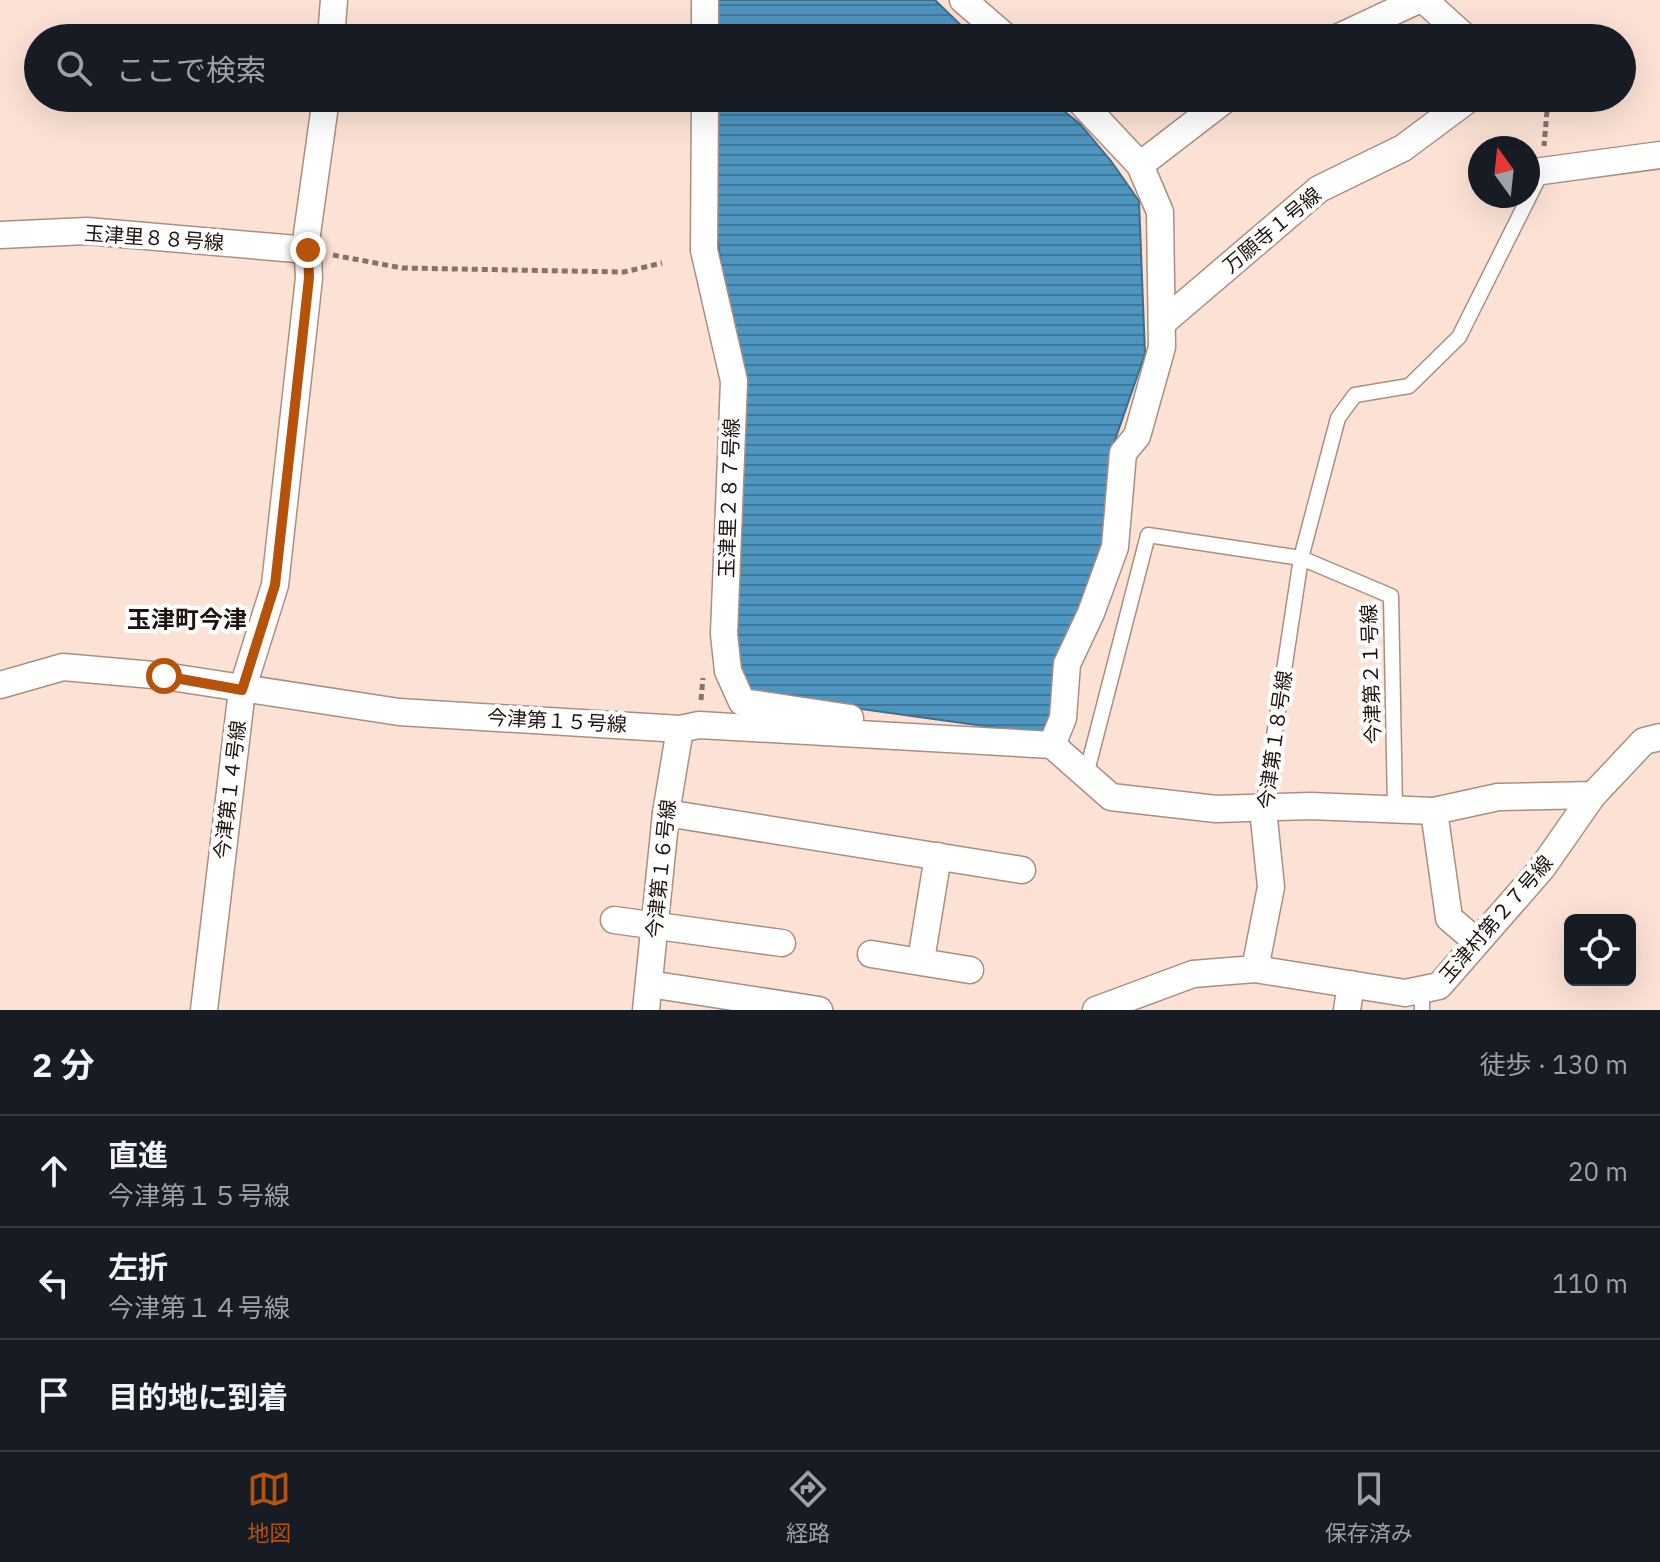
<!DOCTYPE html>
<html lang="ja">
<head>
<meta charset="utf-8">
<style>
  :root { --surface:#171b24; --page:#242831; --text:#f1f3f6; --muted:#9ea1a6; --line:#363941; --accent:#b45309 }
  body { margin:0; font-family:"IBM Plex Sans","Noto Sans JP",sans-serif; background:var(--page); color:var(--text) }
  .controls { position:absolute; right:24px; bottom:24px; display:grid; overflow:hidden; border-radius:12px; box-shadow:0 8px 32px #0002 }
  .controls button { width:72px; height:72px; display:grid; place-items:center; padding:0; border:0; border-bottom:2px solid var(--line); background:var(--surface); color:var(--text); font:40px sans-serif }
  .compass { position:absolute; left:1468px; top:136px; width:72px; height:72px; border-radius:50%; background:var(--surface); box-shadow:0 8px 32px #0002; rotate:345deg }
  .stop { position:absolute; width:24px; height:24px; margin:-18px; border:6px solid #b45309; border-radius:50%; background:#fff }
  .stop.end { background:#b45309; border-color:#fff; box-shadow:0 2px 8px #0008 }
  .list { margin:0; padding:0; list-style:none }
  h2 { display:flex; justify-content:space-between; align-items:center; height:104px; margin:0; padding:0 32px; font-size:34px }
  h2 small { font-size:26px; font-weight:400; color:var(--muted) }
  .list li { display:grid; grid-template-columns:52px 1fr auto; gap:24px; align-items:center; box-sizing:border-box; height:112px; padding:0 32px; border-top:2px solid var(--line) }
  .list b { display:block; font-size:30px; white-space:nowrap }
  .list p { margin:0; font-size:26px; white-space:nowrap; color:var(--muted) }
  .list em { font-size:26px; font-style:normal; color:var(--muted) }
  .icon { flex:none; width:44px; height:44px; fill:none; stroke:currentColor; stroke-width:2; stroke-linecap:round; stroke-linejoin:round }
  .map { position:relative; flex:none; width:1660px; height:1010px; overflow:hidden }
  .search { position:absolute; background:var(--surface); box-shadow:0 8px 32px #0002; left:24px; right:24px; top:24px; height:88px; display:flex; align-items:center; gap:20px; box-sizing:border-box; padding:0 28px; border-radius:44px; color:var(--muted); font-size:30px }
  .sheet { height:440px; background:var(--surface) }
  nav { display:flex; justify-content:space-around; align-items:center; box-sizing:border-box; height:112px; border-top:2px solid var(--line); background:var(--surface); font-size:22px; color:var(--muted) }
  nav a { display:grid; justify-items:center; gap:4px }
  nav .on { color:var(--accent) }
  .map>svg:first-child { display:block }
  .water { fill:url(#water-rules); stroke:#406e8a; stroke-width:2 }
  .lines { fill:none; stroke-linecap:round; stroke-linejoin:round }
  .service-casing { stroke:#ac8e80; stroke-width:17 }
  .minor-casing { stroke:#ac8e80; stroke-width:29 }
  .path { stroke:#85736b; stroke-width:5; stroke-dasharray:6 4; stroke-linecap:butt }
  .service { stroke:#fff; stroke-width:14 }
  .minor { stroke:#fff; stroke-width:26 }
  .route { stroke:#b45309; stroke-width:10 }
  .labels { text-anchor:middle; stroke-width:8; stroke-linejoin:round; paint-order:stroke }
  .street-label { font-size:20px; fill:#1e130e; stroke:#fff }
  .quarter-label { font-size:24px; font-weight:bold; fill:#1e130e; stroke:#fff }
</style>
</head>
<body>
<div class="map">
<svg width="1660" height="1010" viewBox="0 0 1660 1010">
  <defs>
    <pattern id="water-rules" width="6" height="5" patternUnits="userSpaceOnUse" patternTransform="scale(2)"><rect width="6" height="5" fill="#4e95bf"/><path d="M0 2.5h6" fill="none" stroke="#40789a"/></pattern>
  </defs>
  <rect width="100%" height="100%" fill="#fce2d5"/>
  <!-- water -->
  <g class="water">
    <path d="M716 0H935L974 38H716Z"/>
    <path d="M716 98H1048L1080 124 1111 161 1139 201 1145 354 1114 443 1106 555 1051 725 1041 734 768 696 750 690 735 665 722 272 715 221Z"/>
  </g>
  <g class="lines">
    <defs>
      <g id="service">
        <path d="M1086 775 1148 535 1301 558 1391 596 1395 809"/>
        <path d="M1263 809 1301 558 1338 418 1355 395 1409 386 1459 337 1542 171"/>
        <path d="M1422 1010V990"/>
      </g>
      <g id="minor">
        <path d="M963 0 1007 38"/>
        <path d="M1424 0 1466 38"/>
        <path d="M331 38 334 0"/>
        <path d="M705 38V0"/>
        <path d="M1337 38 1418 0"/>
        <path d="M705 98 704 250 734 381 724 634 728 671 742 702 850 718"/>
        <path d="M1140 165 1227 98"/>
        <path d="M1542 171 1660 155"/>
        <path d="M0 235 87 231 308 250"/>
        <path d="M1162 323 1319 189 1403 148 1470 98"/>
        <path d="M0 685 63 667 164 676 399 712 680 729 699 725 1052 745"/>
        <path d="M1052 745 1063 718 1067 664 1091 613 1115 547 1123 453 1137 436 1162 347 1160 212 1140 165 1077 98"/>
        <path d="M1052 745 1111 797 1216 809 1310 806 1434 811 1498 797 1593 795"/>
        <path d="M1434 811 1449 918 1477 942"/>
        <path d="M666 813 1022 870"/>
        <path d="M614 920 782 943"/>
        <path d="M871 954 970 970"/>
        <path d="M921 960 938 856"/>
        <path d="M1255 969 1271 887 1263 809"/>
        <path d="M649 984 819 1010"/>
        <path d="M204 1010 242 690 275 585 309 278 307 234 326 98"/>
        <path d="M646 1010 666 813 680 729"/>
        <path d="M1096 1010 1193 974 1255 969 1405 993 1439 986 1542 868 1593 795 1644 741 1660 737"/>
        <path d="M1347 1010 1351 984"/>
      </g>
    </defs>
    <!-- service casing -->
    <use href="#service" class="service-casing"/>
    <!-- minor casing -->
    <use href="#minor" class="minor-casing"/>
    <!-- path -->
    <g class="path">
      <path d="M1532 98 1547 111 1544 146"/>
      <path d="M333 255 402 268 624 272 662 263"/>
      <path d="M701 700 703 678"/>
    </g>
    <!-- service -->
    <use href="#service" class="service"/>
    <!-- minor -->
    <use href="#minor" class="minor"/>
  </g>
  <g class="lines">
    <!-- route -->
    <path class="route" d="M164 676 242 690 275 585 309 278 308 250"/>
  </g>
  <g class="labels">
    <!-- street labels -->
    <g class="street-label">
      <text transform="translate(1272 230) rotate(-40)" y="7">万願寺１号線</text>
      <text transform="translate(154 238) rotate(4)" y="7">玉津里８８号線</text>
      <text transform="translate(729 498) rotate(-88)" y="7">玉津里２８７号線</text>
      <text transform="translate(1371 674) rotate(-92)" y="7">今津第２１号線</text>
      <text transform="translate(557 721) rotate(3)" y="7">今津第１５号線</text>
      <text transform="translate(1275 740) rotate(-82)" y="7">今津第１８号線</text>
      <text transform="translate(230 790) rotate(-83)" y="7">今津第１４号線</text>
      <text transform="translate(661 869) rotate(-84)" y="7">今津第１６号線</text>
      <text transform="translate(1496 919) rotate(-49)" y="7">玉津村第２７号線</text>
    </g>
    <!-- quarter labels -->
    <g class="quarter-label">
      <text x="187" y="628">玉津町今津</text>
    </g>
  </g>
</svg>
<div class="controls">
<button><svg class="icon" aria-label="locate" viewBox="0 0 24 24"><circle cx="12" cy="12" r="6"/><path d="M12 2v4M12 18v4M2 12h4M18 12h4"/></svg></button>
</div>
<svg class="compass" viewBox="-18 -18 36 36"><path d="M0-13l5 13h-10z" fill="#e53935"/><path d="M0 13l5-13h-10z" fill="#9ea1a6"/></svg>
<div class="stop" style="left:164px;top:676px"></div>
<div class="stop end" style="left:308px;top:250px"></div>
<div class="search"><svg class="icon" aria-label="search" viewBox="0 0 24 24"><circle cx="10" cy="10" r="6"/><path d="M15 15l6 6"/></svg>ここで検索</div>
</div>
<section class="sheet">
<h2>2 分<small>徒歩 · 130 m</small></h2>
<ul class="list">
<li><svg class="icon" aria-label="ahead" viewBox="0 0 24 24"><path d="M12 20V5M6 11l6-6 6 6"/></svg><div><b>直進</b><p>今津第１５号線</p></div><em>20 m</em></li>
<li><svg class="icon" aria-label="left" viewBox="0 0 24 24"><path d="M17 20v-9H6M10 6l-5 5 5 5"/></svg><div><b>左折</b><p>今津第１４号線</p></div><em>110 m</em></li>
<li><svg class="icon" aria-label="arrive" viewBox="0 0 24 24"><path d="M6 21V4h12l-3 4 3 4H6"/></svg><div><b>目的地に到着</b></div></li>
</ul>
</section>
<nav>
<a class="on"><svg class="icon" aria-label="map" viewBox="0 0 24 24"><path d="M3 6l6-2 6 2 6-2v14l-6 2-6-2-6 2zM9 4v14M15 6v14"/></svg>地図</a>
<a><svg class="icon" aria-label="directions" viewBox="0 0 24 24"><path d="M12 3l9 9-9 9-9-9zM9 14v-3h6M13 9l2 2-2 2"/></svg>経路</a>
<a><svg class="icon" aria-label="saved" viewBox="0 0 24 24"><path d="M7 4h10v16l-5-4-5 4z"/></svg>保存済み</a>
</nav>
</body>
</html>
